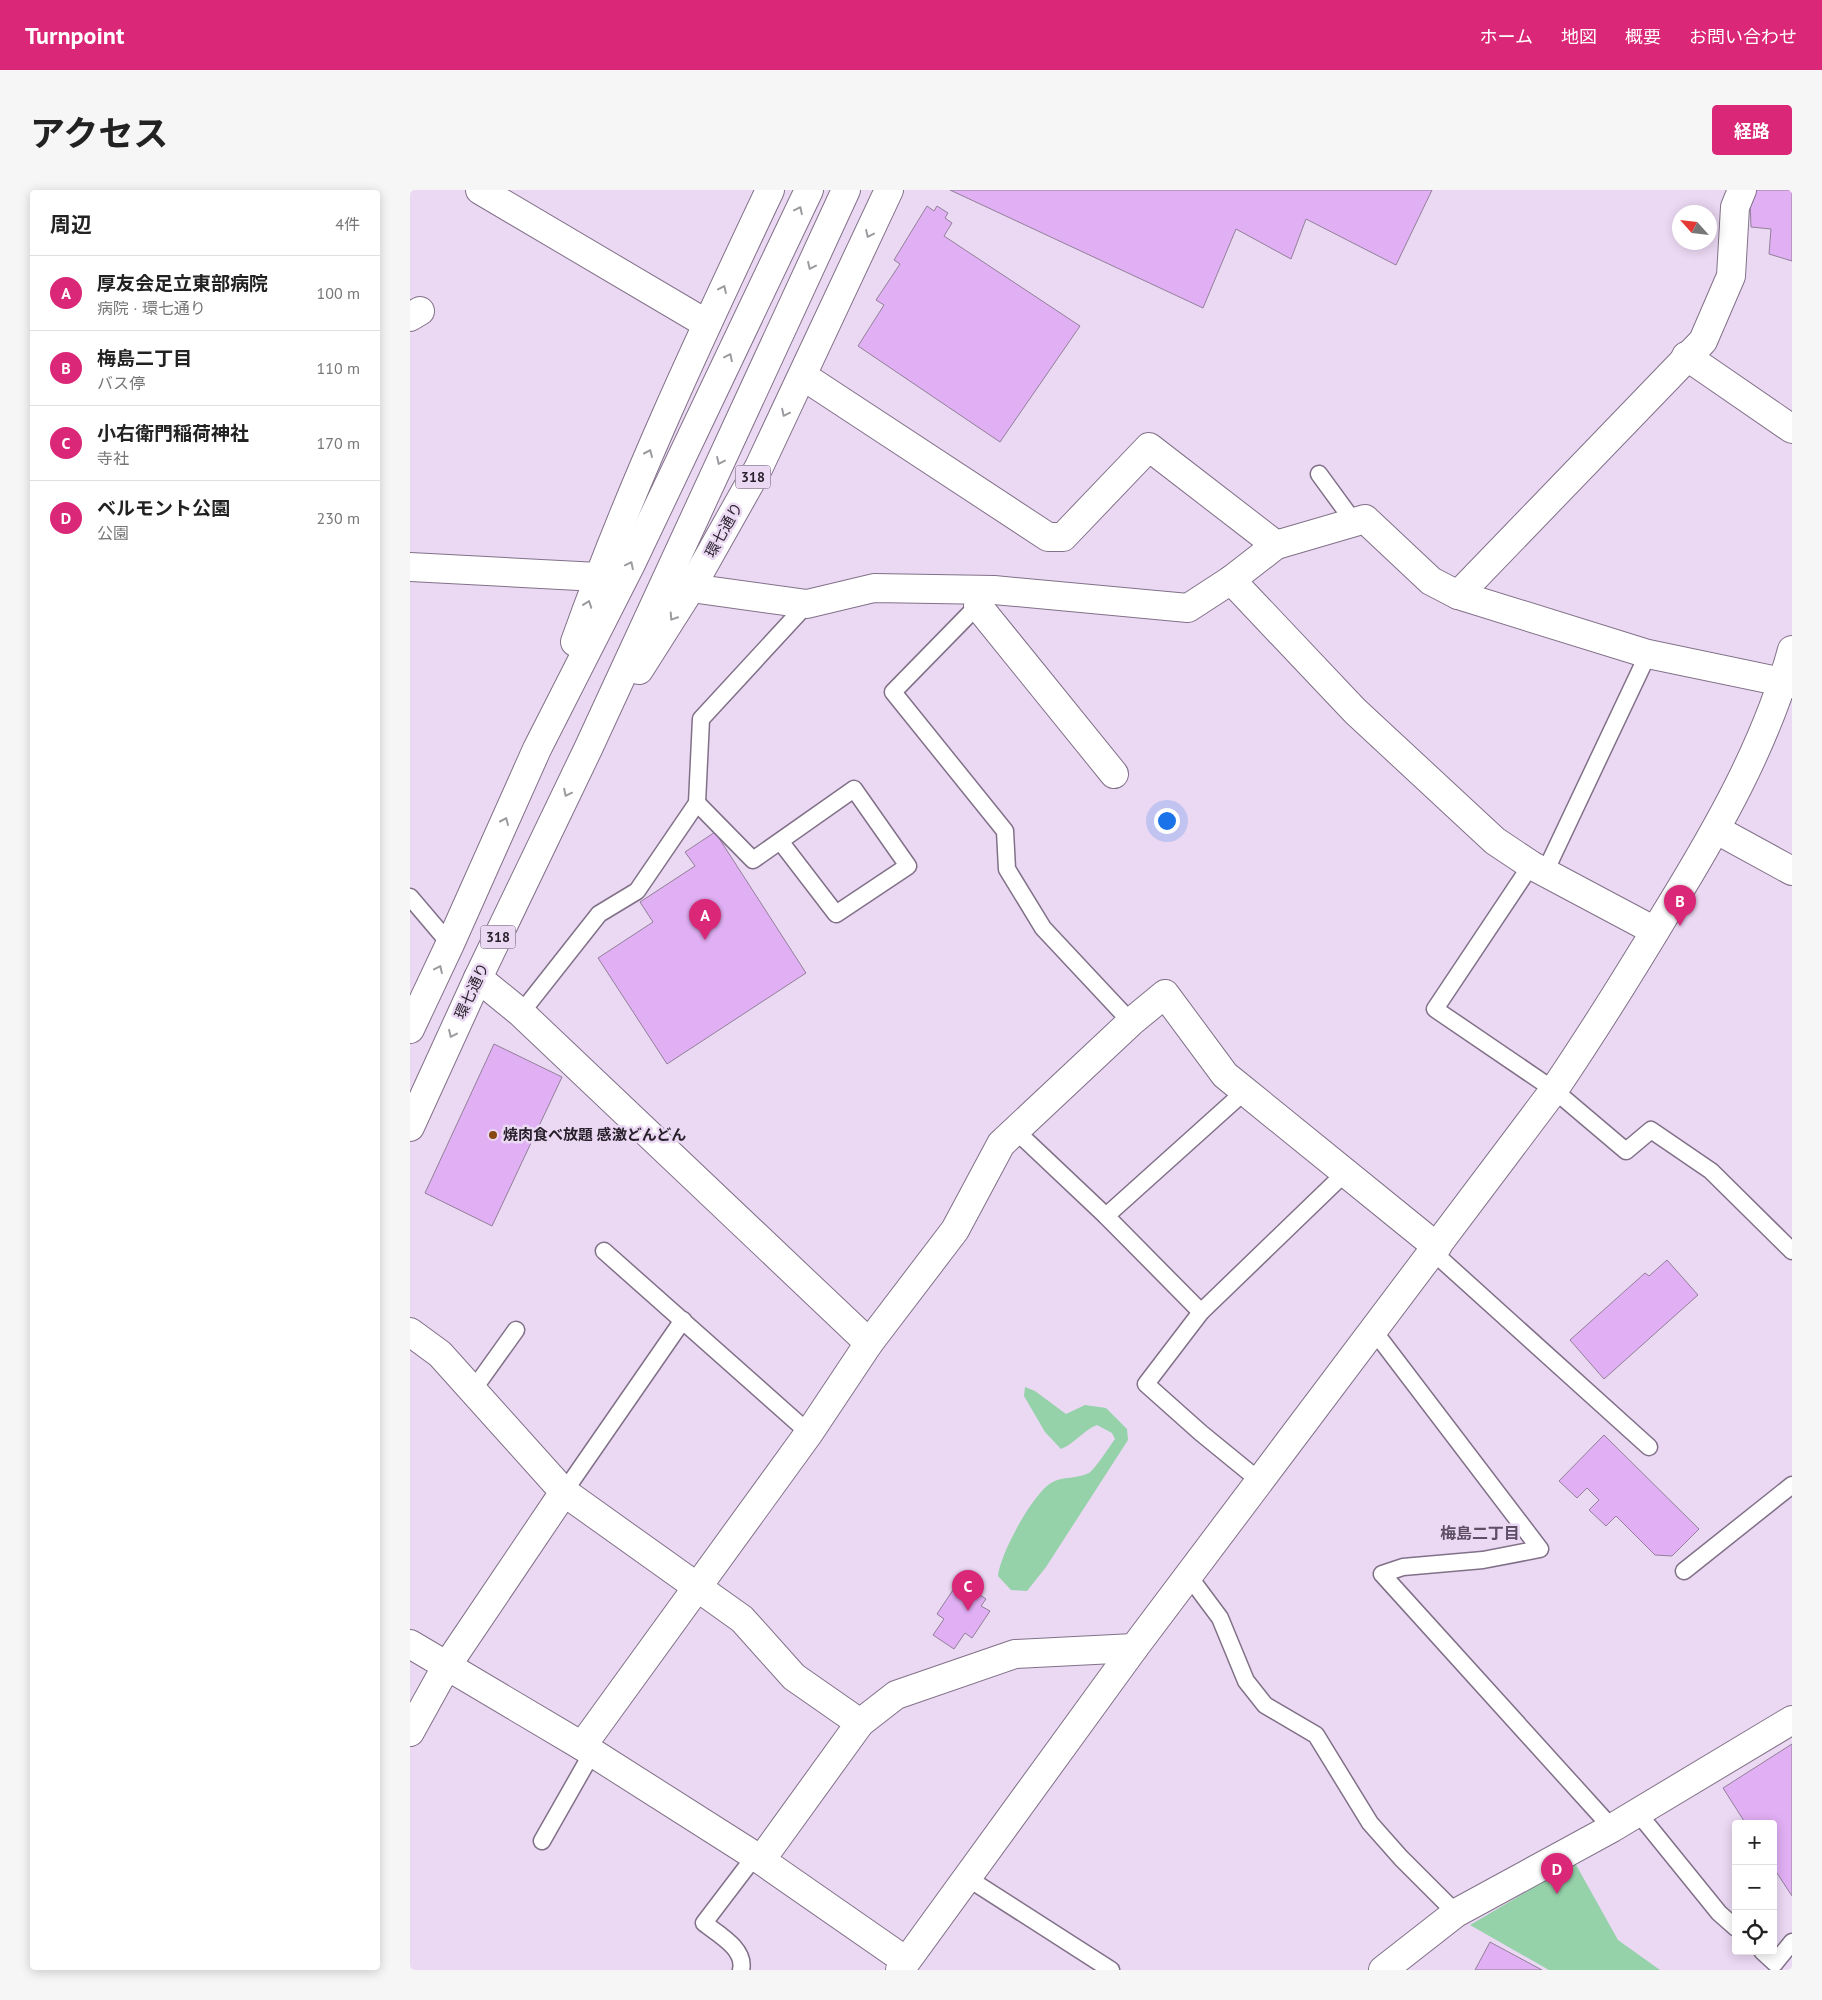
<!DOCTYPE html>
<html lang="ja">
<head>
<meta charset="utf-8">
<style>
  :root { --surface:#fff; --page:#f6f6f6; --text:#222; --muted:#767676; --line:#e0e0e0; --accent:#db2777 }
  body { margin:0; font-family:"PT Sans","Noto Sans JP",sans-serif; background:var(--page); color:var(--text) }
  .controls { position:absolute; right:15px; bottom:15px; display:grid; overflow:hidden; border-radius:5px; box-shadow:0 2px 12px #0003 }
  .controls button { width:45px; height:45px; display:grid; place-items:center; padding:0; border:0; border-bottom:1px solid var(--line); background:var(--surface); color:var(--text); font:25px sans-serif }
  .compass { position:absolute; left:1262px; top:15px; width:45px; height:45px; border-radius:50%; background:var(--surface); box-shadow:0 2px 12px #0003; rotate:297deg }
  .you { position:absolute; left:756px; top:630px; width:18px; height:18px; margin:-12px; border:4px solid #fff; border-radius:50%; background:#1a73e8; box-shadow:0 0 0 8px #1a73e833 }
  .badge { display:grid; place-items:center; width:32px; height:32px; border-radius:50%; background:var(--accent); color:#fff; font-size:16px; font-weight:700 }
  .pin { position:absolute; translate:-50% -41px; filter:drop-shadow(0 1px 2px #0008) }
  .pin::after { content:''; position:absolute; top:26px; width:18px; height:15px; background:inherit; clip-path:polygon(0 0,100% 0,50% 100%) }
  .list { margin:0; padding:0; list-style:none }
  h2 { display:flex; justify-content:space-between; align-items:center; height:65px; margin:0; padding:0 20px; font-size:21px }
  h2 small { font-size:16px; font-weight:400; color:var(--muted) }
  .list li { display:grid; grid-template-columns:32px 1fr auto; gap:15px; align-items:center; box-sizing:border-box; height:75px; padding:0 20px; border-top:1px solid var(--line) }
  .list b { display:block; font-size:19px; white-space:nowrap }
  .list p { margin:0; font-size:16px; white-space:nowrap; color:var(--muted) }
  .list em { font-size:16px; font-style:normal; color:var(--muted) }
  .icon { flex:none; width:28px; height:28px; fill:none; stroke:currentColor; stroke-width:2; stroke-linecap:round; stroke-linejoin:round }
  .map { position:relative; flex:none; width:1382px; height:1780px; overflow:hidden; border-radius:5px }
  header { display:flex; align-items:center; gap:30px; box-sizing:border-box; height:70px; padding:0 25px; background:var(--accent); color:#fff }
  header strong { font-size:24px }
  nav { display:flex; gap:28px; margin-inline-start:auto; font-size:18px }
  .intro { display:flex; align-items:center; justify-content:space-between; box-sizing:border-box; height:120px; padding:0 30px }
  h1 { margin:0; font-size:35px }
  .button { padding:12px 22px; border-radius:5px; background:var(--accent); color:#fff; font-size:18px; font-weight:700 }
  main { display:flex; gap:30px; padding:0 30px }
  aside { flex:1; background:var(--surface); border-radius:5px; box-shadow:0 2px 12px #0003 }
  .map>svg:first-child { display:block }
  .green { fill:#95d1a9 }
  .building { fill:#e1aff4; stroke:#918098 }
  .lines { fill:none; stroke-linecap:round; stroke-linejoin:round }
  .service-casing { stroke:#817188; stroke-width:19 }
  .minor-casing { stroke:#817188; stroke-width:30 }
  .tertiary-casing { stroke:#817188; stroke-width:30 }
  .primary-casing { stroke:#817188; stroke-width:30 }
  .service { stroke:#fff; stroke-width:16 }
  .minor { stroke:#fff; stroke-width:28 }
  .tertiary { stroke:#fff; stroke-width:28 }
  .primary { stroke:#fff; stroke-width:28 }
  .oneway { stroke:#9d9a9f }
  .poi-dot { fill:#894812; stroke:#ebd8f3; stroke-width:2 }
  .labels { text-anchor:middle; stroke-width:5; stroke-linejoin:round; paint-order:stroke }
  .shield { fill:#ebd8f3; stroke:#615666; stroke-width:1 }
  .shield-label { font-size:14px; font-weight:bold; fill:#261f29 }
  .street-label { font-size:15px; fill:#261f29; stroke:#ebd8f3 }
  .poi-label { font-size:15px; font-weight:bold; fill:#261f29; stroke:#ebd8f3; text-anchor:start }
  .neighbourhood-label { font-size:16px; font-weight:bold; fill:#5e4e64; stroke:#ebd8f3 }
</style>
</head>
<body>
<header>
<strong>Turnpoint</strong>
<nav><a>ホーム</a><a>地図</a><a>概要</a><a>お問い合わせ</a></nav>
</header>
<div class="intro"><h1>アクセス</h1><a class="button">経路</a></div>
<main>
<aside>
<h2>周辺<small>4件</small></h2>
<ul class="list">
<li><span class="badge">A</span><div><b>厚友会足立東部病院</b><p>病院 · 環七通り</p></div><em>100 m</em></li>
<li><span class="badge">B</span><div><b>梅島二丁目</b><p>バス停</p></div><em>110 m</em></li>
<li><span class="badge">C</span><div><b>小右衛門稲荷神社</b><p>寺社</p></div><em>170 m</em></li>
<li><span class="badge">D</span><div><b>ベルモント公園</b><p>公園</p></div><em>230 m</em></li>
</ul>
</aside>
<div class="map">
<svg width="1382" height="1780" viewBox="0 0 1382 1780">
  <rect width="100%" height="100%" fill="#ebd8f3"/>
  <!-- green -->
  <g class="green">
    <path d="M615 1197 625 1201 656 1224 675 1215 696 1218 717 1239 718 1250 636 1377 617 1401 601 1400 588 1386C590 1364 622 1305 641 1293 652 1286 668 1289 679 1283 686 1278 699 1257 705 1249L702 1243 687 1235C672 1241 666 1253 651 1259L635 1242 614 1206Z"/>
    <path d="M1165 1673 1208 1750 1250 1780H1139L1060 1735Z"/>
  </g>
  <!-- building -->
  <g class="building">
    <path d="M540 0H1022L986 75 896 29 881 69 826 39 793 118Z"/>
    <path d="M1346 0H1382V71L1359 64 1361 39 1341 37 1340 11Z"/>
    <path d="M517 16 524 21 527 16 538 23 535 28 542 33 534 46 670 136 590 252 448 156 474 115 466 110 490 74 484 70Z"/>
    <path d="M305 642 396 783 257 874 188 768 243 732 230 712 285 676 275 662Z"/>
    <path d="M84 854 152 887 82 1036 15 1003Z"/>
    <path d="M1257 1070 1288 1105 1194 1189 1160 1150 1235 1083 1239 1086Z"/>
    <path d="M1194 1245 1289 1339 1262 1366 1245 1365 1206 1326 1196 1336 1179 1320 1189 1310 1177 1298 1167 1308 1149 1291Z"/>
    <path d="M557 1396 576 1409 571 1416 580 1421 562 1448 555 1443 544 1459 523 1445 534 1429 527 1424 545 1397 553 1402Z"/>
    <path d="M1382 1554V1706L1363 1677V1634H1336L1313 1598Z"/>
    <path d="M1080 1752 1132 1780H1065Z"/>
  </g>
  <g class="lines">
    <defs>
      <g id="service">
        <path d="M909 284 944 332"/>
        <path d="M573 410 483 502 595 641 597 679 633 738 721 832"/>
        <path d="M287 613 343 670 444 599 498 676 426 724 370 651"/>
        <path d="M1121 675 1025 819 1144 900 1216 961 1241 940 1301 981 1382 1061"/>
        <path d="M1135 682 1238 464"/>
        <path d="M0 707 40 754"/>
        <path d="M111 823 189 724 227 701 287 613 291 529 397 414"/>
        <path d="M605 940 696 1026 791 1122"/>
        <path d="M696 1026 834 902"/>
        <path d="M194 1061 399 1243"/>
        <path d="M1023 1062 1239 1257"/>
        <path d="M964 1141 1130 1359 1073 1370 993 1377 972 1384 1202 1638"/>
        <path d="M63 1200 106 1140"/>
        <path d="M851 1292 791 1243 736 1194 791 1122 935 983"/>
        <path d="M154 1302 273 1130"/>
        <path d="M1274 1381 1382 1295"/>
        <path d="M778 1385 810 1428 836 1491 855 1515 906 1545 960 1633 991 1668 1046 1723"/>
        <path d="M1228 1623 1309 1723 1326 1738"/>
        <path d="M132 1651 182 1563"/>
        <path d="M556 1687 701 1780"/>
        <path d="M1352 1761 1365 1773 1382 1752"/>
        <path d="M331 1780C336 1759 308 1744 294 1733L345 1666"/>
      </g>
      <g id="minor">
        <path d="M70 0 297 134"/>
        <path d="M0 127 10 121"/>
        <path d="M1276 166 1382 239"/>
        <path d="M393 186 638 347H653L739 257 866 355"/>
        <path d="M0 377 188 387"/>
        <path d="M821 390 945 521 1085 651 1121 675 1245 741"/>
        <path d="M281 398 397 414 464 398 584 400 778 418 821 390 866 355 955 329 1021 391 1048 405 1238 464 1382 494"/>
        <path d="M1048 405 1293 151 1321 86 1325 17 1332 0"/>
        <path d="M568 416 704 584"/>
        <path d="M1307 640 1382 681"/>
        <path d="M68 788 111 823 459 1153"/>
        <path d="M0 1142 30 1164 154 1302 332 1429 384 1487 450 1533"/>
        <path d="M0 1454 172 1556 345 1666 496 1771"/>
        <path d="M0 1542 36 1477 154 1302"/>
        <path d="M172 1556 399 1243 459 1153 545 1040 591 954 721 832 755 804 815 885 1027 1057"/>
        <path d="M351 1670 450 1533 486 1505 605 1464 724 1458"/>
        <path d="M973 1780 1046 1723 1202 1638 1382 1530"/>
      </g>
      <path id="tertiary" d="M490 1780 724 1458 1144 900C1183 842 1220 783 1256 723 1307 640 1356 555 1382 460"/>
      <g id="primary">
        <path d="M165 452C220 297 290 148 360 0"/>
        <path d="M229 480 281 398 349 277 479 0"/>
        <path d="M0 839 40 754 127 559 220 376 399 0"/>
        <path d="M0 937 68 788 178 559 436 0"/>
      </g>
    </defs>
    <!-- service casing -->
    <use href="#service" class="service-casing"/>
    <!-- minor casing -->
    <use href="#minor" class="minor-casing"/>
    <!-- tertiary casing -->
    <use href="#tertiary" class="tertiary-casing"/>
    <!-- primary casing -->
    <use href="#primary" class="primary-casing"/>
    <!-- service -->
    <use href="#service" class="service"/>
    <!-- minor -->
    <use href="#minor" class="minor"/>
    <!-- tertiary -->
    <use href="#tertiary" class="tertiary"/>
    <!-- primary -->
    <use href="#primary" class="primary"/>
  </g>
  <!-- one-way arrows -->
  <defs><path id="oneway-chevron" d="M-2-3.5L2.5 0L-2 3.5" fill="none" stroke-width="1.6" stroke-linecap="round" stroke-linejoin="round" transform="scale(1.25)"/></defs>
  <g class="oneway">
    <use href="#oneway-chevron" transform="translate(389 20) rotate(-64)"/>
    <use href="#oneway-chevron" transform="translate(459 44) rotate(115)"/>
    <use href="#oneway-chevron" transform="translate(401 76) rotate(115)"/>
    <use href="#oneway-chevron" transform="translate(313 99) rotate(-65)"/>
    <use href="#oneway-chevron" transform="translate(319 167) rotate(-64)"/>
    <use href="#oneway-chevron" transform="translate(375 223) rotate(116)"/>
    <use href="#oneway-chevron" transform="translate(239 263) rotate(-66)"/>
    <use href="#oneway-chevron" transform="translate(310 271) rotate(115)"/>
    <use href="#oneway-chevron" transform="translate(220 375) rotate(-64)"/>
    <use href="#oneway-chevron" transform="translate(178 414) rotate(-70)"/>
    <use href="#oneway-chevron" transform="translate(263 427) rotate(123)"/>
    <use href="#oneway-chevron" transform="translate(157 603) rotate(116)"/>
    <use href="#oneway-chevron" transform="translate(95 631) rotate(-66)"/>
    <use href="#oneway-chevron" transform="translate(29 779) rotate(-65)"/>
    <use href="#oneway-chevron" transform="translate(42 844) rotate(115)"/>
  </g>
  <!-- markers -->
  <circle class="poi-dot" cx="83" cy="945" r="5"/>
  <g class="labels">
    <!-- shield labels -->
    <g class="shield">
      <rect x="325.5" y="275.5" width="35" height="23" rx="4"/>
      <rect x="70.5" y="735.5" width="35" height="23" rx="4"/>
    </g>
    <g class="shield-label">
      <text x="343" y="292">318</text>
      <text x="88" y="752">318</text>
    </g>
    <!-- street labels -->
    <g class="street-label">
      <text transform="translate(314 340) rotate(-61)" y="5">環七通り</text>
      <text transform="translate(62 801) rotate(-65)" y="5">環七通り</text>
    </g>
    <!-- poi labels -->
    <g class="poi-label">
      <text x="93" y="950">焼肉食べ放題 感激どんどん</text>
    </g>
    <!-- neighbourhood labels -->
    <g class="neighbourhood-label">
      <text x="1070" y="1349">梅島二丁目</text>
    </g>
  </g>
</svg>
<div class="controls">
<button>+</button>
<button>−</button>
<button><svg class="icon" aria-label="locate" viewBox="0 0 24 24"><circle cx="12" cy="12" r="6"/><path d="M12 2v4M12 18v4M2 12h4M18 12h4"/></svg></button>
</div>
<svg class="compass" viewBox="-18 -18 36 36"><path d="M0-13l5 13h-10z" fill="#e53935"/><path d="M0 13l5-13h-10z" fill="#767676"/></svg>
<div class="you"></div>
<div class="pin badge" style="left:295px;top:750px">A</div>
<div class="pin badge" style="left:1270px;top:736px">B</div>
<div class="pin badge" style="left:558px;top:1421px">C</div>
<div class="pin badge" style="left:1147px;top:1704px">D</div>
</div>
</main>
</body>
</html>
